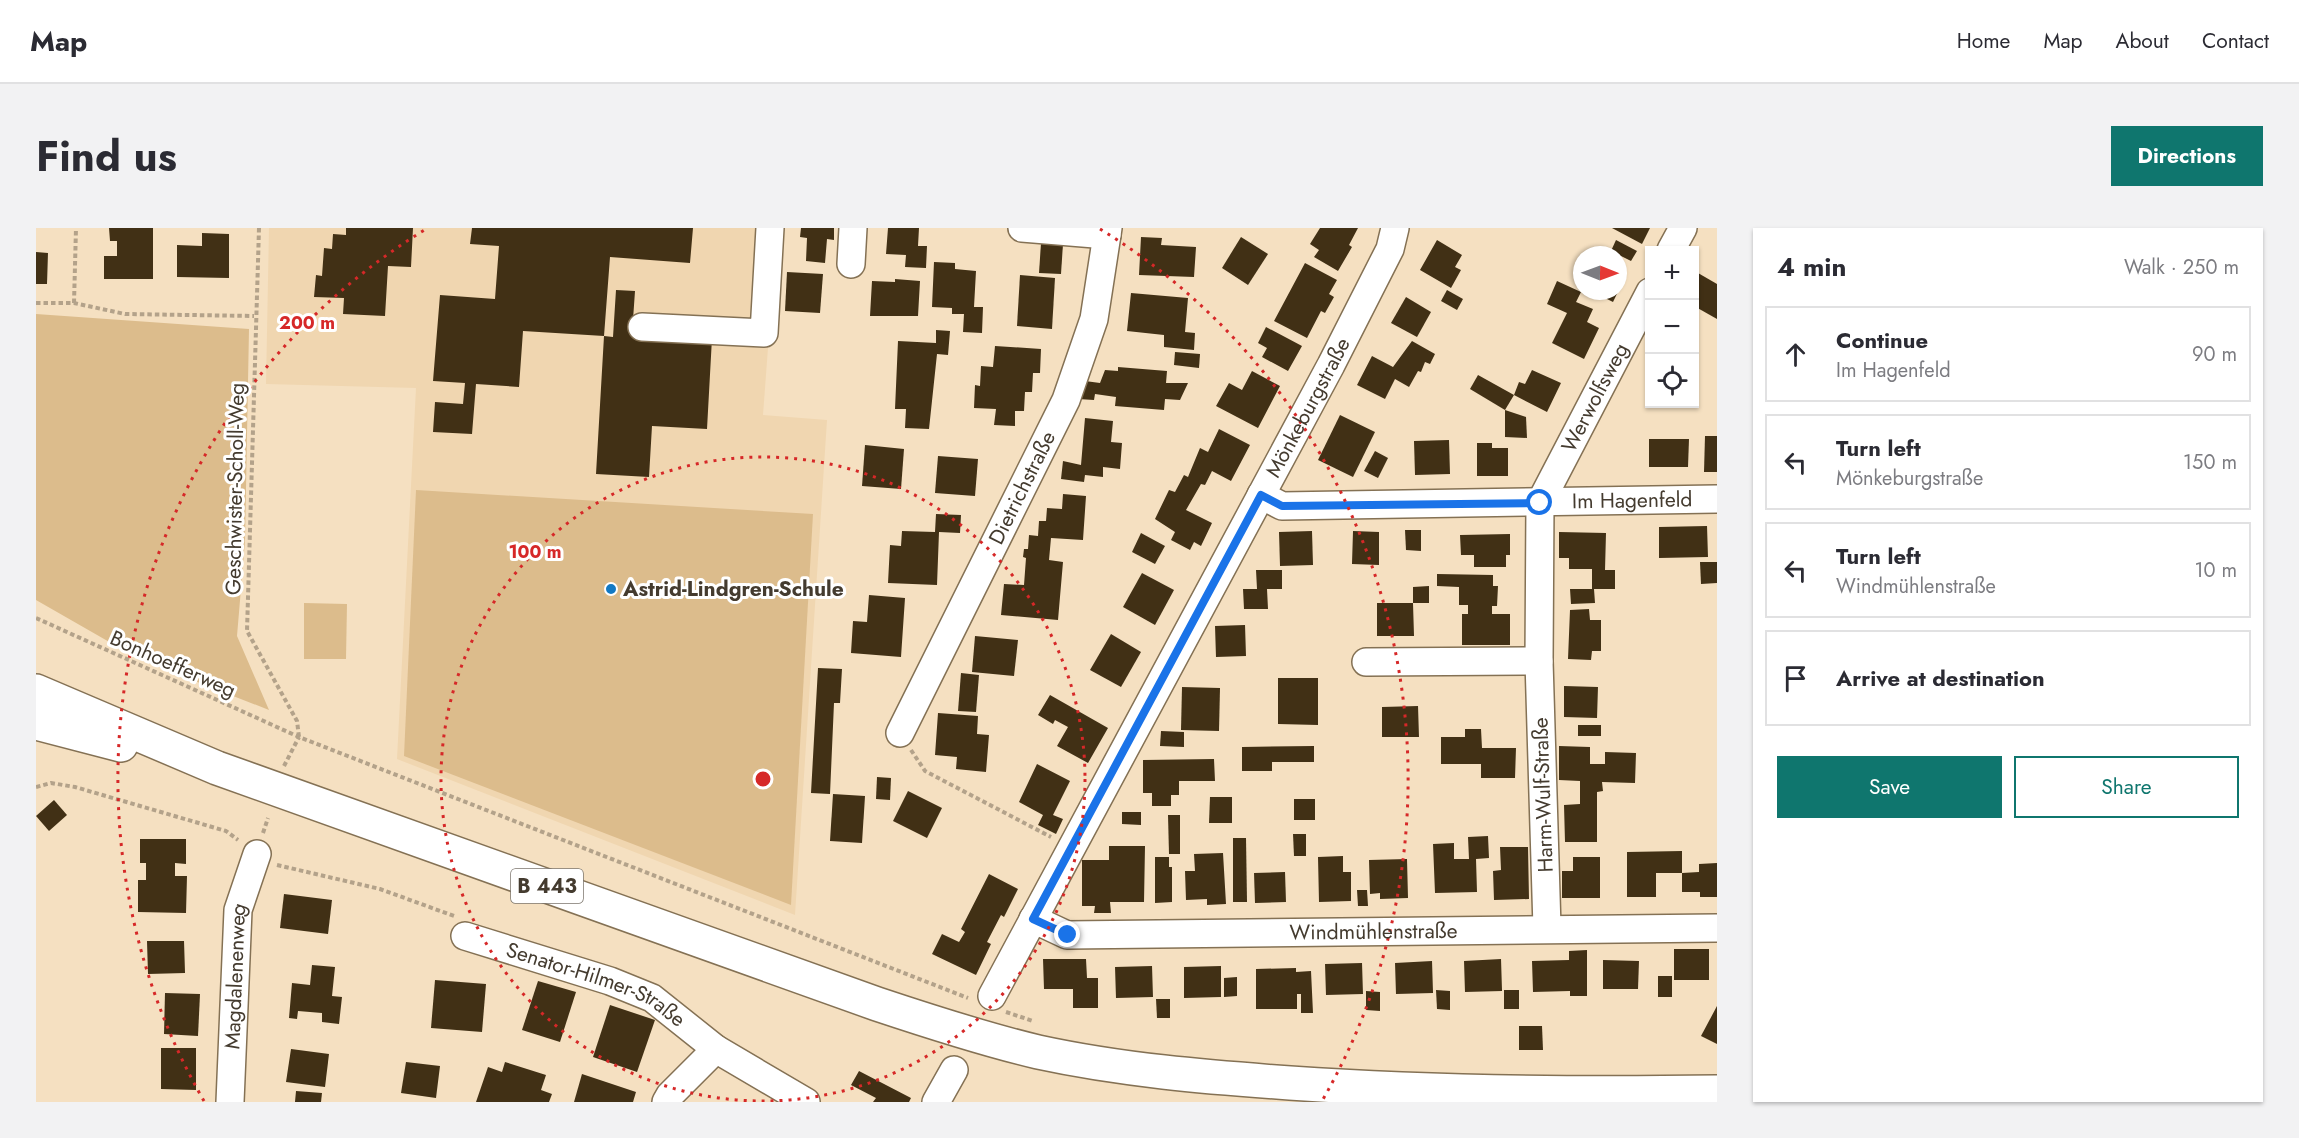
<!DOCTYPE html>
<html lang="en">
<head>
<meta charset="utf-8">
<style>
  :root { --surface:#fff; --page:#f2f2f3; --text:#2b2b33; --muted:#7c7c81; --line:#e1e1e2; --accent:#0f766e }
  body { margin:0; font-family:Jost,sans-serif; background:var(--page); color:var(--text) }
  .controls { position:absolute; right:18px; top:18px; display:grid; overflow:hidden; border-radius:0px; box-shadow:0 2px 4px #0004 }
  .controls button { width:54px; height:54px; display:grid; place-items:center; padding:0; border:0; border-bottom:2px solid var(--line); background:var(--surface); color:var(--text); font:30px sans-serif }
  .compass { position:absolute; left:1537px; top:18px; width:54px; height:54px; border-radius:50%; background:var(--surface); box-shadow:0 2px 4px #0004; rotate:91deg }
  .stop { position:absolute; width:18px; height:18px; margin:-14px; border:4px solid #1a73e8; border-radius:50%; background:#fff }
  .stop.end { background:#1a73e8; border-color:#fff; box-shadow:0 2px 6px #0008 }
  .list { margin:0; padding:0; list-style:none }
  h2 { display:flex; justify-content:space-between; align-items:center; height:78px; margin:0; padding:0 24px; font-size:26px }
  h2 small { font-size:20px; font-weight:400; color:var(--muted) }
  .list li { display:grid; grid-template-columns:39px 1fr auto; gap:18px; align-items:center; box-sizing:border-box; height:96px; margin:0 12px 12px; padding:0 12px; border:2px solid var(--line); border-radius:0px }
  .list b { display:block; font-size:22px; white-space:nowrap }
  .list p { margin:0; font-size:20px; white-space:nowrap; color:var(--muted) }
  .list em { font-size:20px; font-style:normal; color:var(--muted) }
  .actions { display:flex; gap:12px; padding:18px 24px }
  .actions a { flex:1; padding:14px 0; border:2px solid var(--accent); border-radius:0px; text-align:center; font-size:21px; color:var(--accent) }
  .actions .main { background:var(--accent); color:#fff }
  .icon { flex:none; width:33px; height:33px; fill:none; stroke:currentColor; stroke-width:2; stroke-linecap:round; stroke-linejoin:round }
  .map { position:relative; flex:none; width:1681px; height:874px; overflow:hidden; border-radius:0px }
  header { display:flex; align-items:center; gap:36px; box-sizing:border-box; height:84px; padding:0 30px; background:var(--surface); border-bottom:2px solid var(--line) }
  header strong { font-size:28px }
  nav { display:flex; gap:33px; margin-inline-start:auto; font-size:21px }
  .intro { display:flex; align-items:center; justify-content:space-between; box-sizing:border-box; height:144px; padding:0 36px }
  h1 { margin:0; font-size:42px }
  .button { padding:15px 27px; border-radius:0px; background:var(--accent); color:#fff; font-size:21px; font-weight:700 }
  main { display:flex; gap:36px; padding:0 36px }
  aside { flex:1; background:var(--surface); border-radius:0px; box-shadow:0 2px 4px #0004 }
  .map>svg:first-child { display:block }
  .built { fill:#f0d6b0 }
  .green { fill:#dcbc8c }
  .building { fill:#413015 }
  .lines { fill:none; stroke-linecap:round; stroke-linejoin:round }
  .minor-casing { stroke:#847154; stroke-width:30 }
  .major-casing { stroke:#847154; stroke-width:36 }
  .path { stroke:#b3a28a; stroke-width:4; stroke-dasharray:4.5 3; stroke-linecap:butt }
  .minor { stroke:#fff; stroke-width:27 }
  .major { stroke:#fff; stroke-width:33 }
  .route { stroke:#1a73e8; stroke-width:8 }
  .ring { fill:none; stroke:#d62828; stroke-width:3; stroke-dasharray:3 6 }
  .poi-dot { fill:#1279c4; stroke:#fff; stroke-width:2 }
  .labels { text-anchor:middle; stroke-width:6; stroke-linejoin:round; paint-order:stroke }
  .shield { fill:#fff; stroke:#7c766d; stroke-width:1.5 }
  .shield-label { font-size:20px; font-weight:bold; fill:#443b2f }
  .street-label { font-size:21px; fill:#443b2f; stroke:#fff }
  .poi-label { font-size:21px; font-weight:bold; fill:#443b2f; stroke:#fff; text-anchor:start }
  .centre { fill:#d62828; stroke:#fff; stroke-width:3 }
  .ring-label { font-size:18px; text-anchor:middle; font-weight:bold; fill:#d62828; stroke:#fff; stroke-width:6; stroke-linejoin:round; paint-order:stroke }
</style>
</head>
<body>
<header>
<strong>Map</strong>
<nav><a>Home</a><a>Map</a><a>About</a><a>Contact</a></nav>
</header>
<div class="intro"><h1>Find us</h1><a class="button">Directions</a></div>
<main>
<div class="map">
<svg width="1681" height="874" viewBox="0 0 1681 874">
  <rect width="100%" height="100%" fill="#f5e0c1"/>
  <!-- built -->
  <path class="built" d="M233 0H741L727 187 791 192 759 687 361 531 380 160 230 156Z"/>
  <!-- green -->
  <g class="green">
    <path d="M0 86 213 101 209 313 201 408 233 482 103 431 0 372Z"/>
    <path d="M380 262 777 286 755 677 368 528Z"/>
    <path d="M268 375 311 376 310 431H268Z"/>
  </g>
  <!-- building -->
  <g class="building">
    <path d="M73 0H117V51H68V28H81V13H74Z"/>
    <path d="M310 0H377L375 39 352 38 349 88 307 86 308 70 278 69 280 47 286 48 288 20 296 21 297 6 310 7Z"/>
    <path d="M436 0H657L654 35 574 29 568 108 487 103 483 159 440 156 436 206 397 204 399 174 427 176 429 155 397 153 404 67 459 71 463 18 434 16Z"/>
    <path d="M765 0H798V12L791 11 789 35 770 33 771 10 764 9Z"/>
    <path d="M852 0H883L882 18H891L890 40 869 39 870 27 850 26Z"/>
    <path d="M1284 0H1322L1313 17 1316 19 1302 43 1278 29 1283 22 1274 16Z"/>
    <path d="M1576 0H1614L1606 16Z"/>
    <path d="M166 5 193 6V50L141 49V17L166 18Z"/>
    <path d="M1105 9 1126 10 1125 17 1160 19 1158 49 1103 47Z"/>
    <path d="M1205 9 1232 26 1212 57 1186 40Z"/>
    <path d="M1401 12 1426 27 1419 39 1425 42 1415 60 1384 42Z"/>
    <path d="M1580 12 1601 23 1595 33 1575 23Z"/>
    <path d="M1005 15 1027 16 1025 46 1003 45Z"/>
    <path d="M0 24 12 25 11 56H0Z"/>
    <path d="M898 34 919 35V41L940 43 938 79H947L946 105 927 104 928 86H916V80L896 79Z"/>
    <path d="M1269 35 1301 52 1293 66 1298 69 1289 85 1285 83 1271 110 1238 93Z"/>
    <path d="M1582 43 1590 47 1577 74 1555 63H1582Z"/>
    <path d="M751 44 787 46 784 85 749 83Z"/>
    <path d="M1662 45 1681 56V91L1658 78V50Z"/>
    <path d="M984 47 1019 50 1016 101 981 98Z"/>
    <path d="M859 51 884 53 882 88H834L836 53 859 54Z"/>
    <path d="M1521 53 1545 64 1540 74 1557 81 1551 94 1563 100 1548 131 1516 115 1531 85 1511 76Z"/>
    <path d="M580 62 599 63 596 106 676 110 671 201 616 198 613 249 560 246 568 108 577 109Z"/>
    <path d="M1411 62 1427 71 1421 82 1405 73Z"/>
    <path d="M1095 65 1152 70 1149 104 1159 105 1158 122 1128 119V107L1091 103Z"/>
    <path d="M1370 69 1395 84 1381 109 1355 95Z"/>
    <path d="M1230 99 1266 118 1252 143 1226 129 1231 120 1222 115Z"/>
    <path d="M900 102 914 103 912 127 901 126 893 201 869 200 870 181H859L862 113 900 115Z"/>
    <path d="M1376 113 1399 126 1394 136 1389 134 1385 144 1382 143 1373 159 1359 151 1349 171 1321 157 1336 128 1357 139Z"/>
    <path d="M959 118 1005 121 1004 145H997L996 164H989L988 183H979V198L958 197 960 181 938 180 939 157 944 158 945 138 957 139Z"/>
    <path d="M1139 124 1164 126 1163 140 1138 137Z"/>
    <path d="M1082 139 1131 143 1130 155H1152L1144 172 1129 171 1128 182 1079 178 1080 169 1059 166 1058 172 1042 171 1049 153 1064 155 1069 142 1082 143Z"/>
    <path d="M1496 142 1525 155 1511 184 1478 167 1483 154 1489 156Z"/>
    <path d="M1216 143 1244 158 1222 200 1180 178 1193 155 1206 162Z"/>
    <path d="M1442 147 1478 167 1469 182 1434 161Z"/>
    <path d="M1469 182 1490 189 1491 210 1469 209Z"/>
    <path d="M1304 187 1339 204 1317 249 1282 232Z"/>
    <path d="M1049 190 1077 193 1075 214 1086 215 1084 241 1067 239V249L1049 247 1048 254 1025 251 1027 233 1045 237Z"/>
    <path d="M1183 201 1214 217 1195 253 1176 243 1169 257 1165 256 1150 282 1176 295 1165 318 1158 314 1154 322 1135 312 1139 304 1119 291 1133 262 1139 264 1148 247 1152 249 1164 220 1172 224Z"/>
    <path d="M1669 208H1681V244H1668Z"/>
    <path d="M1613 211H1653L1652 239H1613Z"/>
    <path d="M1413 212 1414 246 1379 247 1378 213Z"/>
    <path d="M1441 215H1456V220H1472V248H1441Z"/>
    <path d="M829 217 868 221 865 261 826 258Z"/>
    <path d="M1339 223 1352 230 1342 250 1328 243Z"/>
    <path d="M902 228 942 231 939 268 899 265Z"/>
    <path d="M1027 266 1050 268 1047 312 1015 310 1013 332 1027 334 1022 392 965 387 968 356 988 357 990 330 987 329 988 321H992L993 307 1002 308 1003 293H1010L1011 280 1026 281Z"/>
    <path d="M900 286 925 287 924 305 903 304 901 357 852 355 854 317 865 318 866 303 899 304Z"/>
    <path d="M1671 298 1672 329 1623 330V299Z"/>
    <path d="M1369 302H1385V323L1370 322Z"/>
    <path d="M1276 303 1277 337 1244 338 1243 304Z"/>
    <path d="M1317 303 1343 304V337L1316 336Z"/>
    <path d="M1523 304 1570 305 1569 342H1579V361H1558L1559 375 1535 376 1534 361H1556V341H1533V330H1523Z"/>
    <path d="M1105 305 1129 318 1119 336 1096 324Z"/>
    <path d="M1474 306V327H1470V339H1438V327H1425L1424 307Z"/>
    <path d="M1664 334H1681V355L1665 356Z"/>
    <path d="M1220 342H1246V361H1231L1232 381H1208L1207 361H1221Z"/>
    <path d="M1106 345 1138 362 1119 397 1087 379Z"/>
    <path d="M1401 346 1457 347V358H1462L1461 378H1456V386H1474V417H1426V386H1432V377H1423V359L1401 358Z"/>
    <path d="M1393 358V375H1377V359Z"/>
    <path d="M833 367 869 370 865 429 815 425 817 393 831 394Z"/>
    <path d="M1341 375H1377L1378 408H1341Z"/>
    <path d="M1553 381 1554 392H1565V423H1556L1555 432 1532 431 1534 382Z"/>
    <path d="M1209 397 1210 428 1180 429 1179 398Z"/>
    <path d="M1075 406 1105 424 1085 459 1054 442Z"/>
    <path d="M939 408 982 412 978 448 936 444Z"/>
    <path d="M782 440 806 441 804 475H798L794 566 775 565Z"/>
    <path d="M925 445 943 447 940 484 922 483Z"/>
    <path d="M1242 450H1282V497L1242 496Z"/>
    <path d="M1528 458 1562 459 1561 490 1528 489Z"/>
    <path d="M1146 459 1184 460 1183 503 1145 502Z"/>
    <path d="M1014 467 1072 500 1052 535 1021 518 1032 499 1019 492 1017 496 1002 487Z"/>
    <path d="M1382 478 1383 509H1346V479Z"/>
    <path d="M902 485 942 488 941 506 953 507 950 544 920 541 921 529 899 527Z"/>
    <rect x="1542" y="497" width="23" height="11"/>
    <path d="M1429 501H1445L1446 520H1480L1479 550H1445V536H1405V509H1429Z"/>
    <path d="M1125 503 1148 504V519L1124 518Z"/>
    <path d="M1278 518V534H1236V543H1206V519Z"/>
    <path d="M1523 518 1554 519V536H1569V524L1600 525 1599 555 1566 554 1567 563 1561 564V614H1529L1528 577 1544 576V553L1523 552Z"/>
    <path d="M1178 531 1179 553H1143V567H1135V578H1116V565H1107V532Z"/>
    <path d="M1001 536 1034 553 1017 587 1027 591 1020 606 1002 597 1007 587 983 574Z"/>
    <path d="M841 549 855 550 854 572 840 571Z"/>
    <path d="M872 563 906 580 891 610 857 593Z"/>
    <path d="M797 566 829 568 826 615 794 613Z"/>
    <path d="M1174 569H1196V595H1173Z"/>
    <rect x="1258" y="571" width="21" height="21"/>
    <path d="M18 572 31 587 13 603 0 588Z"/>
    <path d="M1086 584H1105V597L1086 596Z"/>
    <path d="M1132 587H1144V626H1133Z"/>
    <path d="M1257 606H1270V628H1258Z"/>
    <path d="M1452 608 1453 630 1440 631 1441 664 1399 665 1397 616 1418 615V631H1433L1432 609Z"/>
    <path d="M1197 610H1210L1211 674H1197Z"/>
    <path d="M104 611H150V636L139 635V648H151L150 685 102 684V652H110V635H104Z"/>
    <path d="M1073 618H1109L1108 674H1074L1075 685H1058L1059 678H1046V632H1073Z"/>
    <path d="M1464 619H1492L1493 671 1458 672 1457 643 1465 642Z"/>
    <path d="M1646 623V645H1620V669H1591V624Z"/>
    <path d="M1187 625 1190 676 1171 677V671L1150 672 1149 643H1159L1158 626Z"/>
    <path d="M1307 628V644H1315V673L1283 674 1282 629Z"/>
    <path d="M1119 629H1133V639H1136V674L1119 675Z"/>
    <path d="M1537 629H1564V670H1526V643H1537Z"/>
    <path d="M1371 631 1372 670 1344 671V665L1334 666 1333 632Z"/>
    <path d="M1681 635V669H1664V664H1646V645L1663 644V636Z"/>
    <path d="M1249 644 1250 674 1219 675 1218 645Z"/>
    <path d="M953 646 982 661 968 689 965 687 951 714 955 716 940 747 896 726 906 706 923 714 929 704 925 701Z"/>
    <path d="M1321 662H1331L1332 678H1322Z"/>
    <path d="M248 666 296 672 292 706 244 700Z"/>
    <path d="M111 713H148L149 745 112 746Z"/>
    <rect x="1638" y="721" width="35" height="31"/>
    <path d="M1551 722V768H1534V763L1497 764 1496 733 1533 732V723Z"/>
    <path d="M1007 731H1050L1051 750H1062V780H1037V761H1008Z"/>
    <path d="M1465 731 1466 763 1429 764 1428 733Z"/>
    <path d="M1567 732 1603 733 1602 761H1567Z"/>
    <path d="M1396 733 1397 765 1360 766 1359 735Z"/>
    <path d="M1326 735 1327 766 1290 767 1289 736Z"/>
    <path d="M276 737 299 739 296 768 306 769 303 796 286 794V785L262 783 261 791 253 790 256 755 274 757Z"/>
    <path d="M1116 738 1117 769 1080 770 1079 739Z"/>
    <path d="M1185 738V769L1148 770V739Z"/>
    <path d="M1260 740V744L1275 743 1277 785H1265V766H1261V781H1220V741Z"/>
    <rect x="1622" y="748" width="14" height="21"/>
    <path d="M1201 749V768L1188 769V750Z"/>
    <path d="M399 752 450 756 446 804 395 800Z"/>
    <path d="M502 753 540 764 524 814 486 802Z"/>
    <path d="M1400 762 1414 763V782L1401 781Z"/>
    <rect x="1468" y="762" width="15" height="19"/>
    <path d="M1330 763 1344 764V783L1330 782Z"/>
    <path d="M129 765 164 766 162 808 128 806Z"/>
    <path d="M1120 771H1134V790H1121Z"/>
    <path d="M574 777 619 792 601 844 557 829Z"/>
    <path d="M1681 778V816L1665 808Z"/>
    <path d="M1483 798H1506L1507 822H1483Z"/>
    <path d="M125 820H160V862L125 861Z"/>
    <path d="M255 821 293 826 289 859 250 854Z"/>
    <path d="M370 834 404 838 400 870 365 865Z"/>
    <path d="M469 834 510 847 505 862 516 866 513 874H440L452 839 466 844Z"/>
    <path d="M823 843 875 870 873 874H837L840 870 815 857Z"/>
    <path d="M546 846 600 864 597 874H538Z"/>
    <path d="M260 863 286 865 285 874H259Z"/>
  </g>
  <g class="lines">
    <defs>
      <g id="minor">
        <path d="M986 0 1071 7"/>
        <path d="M1635 22 1647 0"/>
        <path d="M815 36 817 0"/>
        <path d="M606 99 728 105 734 0"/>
        <path id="s1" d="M1225 267 1246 278 1681 271"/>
        <path d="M1330 434 1503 433"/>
        <path id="s2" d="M864 505 1030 172 1058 91 1072 0"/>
        <path id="s3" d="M997 691 1031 707 1681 700"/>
        <path id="s4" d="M1511 700 1503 433 1504 275 1614 64"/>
        <path id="s5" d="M429 708 574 753 616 770 680 821 770 874"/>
        <path id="s6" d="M956 768 1295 137 1354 21 1359 0"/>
        <path id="s7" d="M194 874 202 682 221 626"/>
        <path d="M630 874 634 867 680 821"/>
        <path d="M900 874 918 842"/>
      </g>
      <g id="major">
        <path d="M0 463 181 540 841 776C895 794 947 811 1002 824 1085 842 1170 849 1254 855 1396 865 1539 866 1681 864"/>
        <path d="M0 495 85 517"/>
      </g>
    </defs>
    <!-- minor casing -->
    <use href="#minor" class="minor-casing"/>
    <!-- major casing -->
    <use href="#major" class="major-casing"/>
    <!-- path -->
    <g class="path">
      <path d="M223 0 211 403 261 493 263 509"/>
      <path d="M0 75H38L89 86 218 88"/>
      <path d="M38 75 40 0"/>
      <path d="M0 390 263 509 932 770"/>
      <path d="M875 522 889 543 1015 609"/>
      <path d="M248 538 263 509"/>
      <path d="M0 559 15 555 39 559 190 603 202 612"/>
      <path d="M227 605 232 590"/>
      <path d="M241 637 344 661 418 688"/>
      <path d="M970 784 997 793"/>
    </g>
    <!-- minor -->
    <use href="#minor" class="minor"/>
    <!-- major -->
    <use href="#major" class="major"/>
  </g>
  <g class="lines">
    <!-- route -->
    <path class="route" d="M1032 707 997 691 1225 267 1246 278 1504 275"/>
  </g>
  <!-- distance rings -->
  <g class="ring">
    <circle cx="727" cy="551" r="322"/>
    <path d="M168 873A645 645 0 0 1 390 1M1064 1A645 645 0 0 1 1286 873"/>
  </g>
  <!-- markers -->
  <circle class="poi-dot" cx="575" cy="361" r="6"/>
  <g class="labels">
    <!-- shield labels -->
    <rect class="shield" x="475" y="641" width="72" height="34" rx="4.5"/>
    <g class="shield-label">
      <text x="511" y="665">B 443</text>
    </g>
    <!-- street labels -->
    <g class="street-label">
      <text dy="7" stroke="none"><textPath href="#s4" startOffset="544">Werwolfsweg</textPath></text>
      <text dy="7" stroke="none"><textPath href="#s6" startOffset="668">Mönkeburgstraße</textPath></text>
      <text dy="7" stroke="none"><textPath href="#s2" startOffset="274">Dietrichstraße</textPath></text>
      <text transform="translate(199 261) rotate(-89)" y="7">Geschwister-Scholl-Weg</text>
      <text dy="7" stroke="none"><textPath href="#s1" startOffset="374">Im Hagenfeld</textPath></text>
      <text transform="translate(137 436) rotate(24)" y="7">Bonhoefferweg</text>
      <text transform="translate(1507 567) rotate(-92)" y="7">Harm-Wulf-Straße</text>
      <text dy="7" stroke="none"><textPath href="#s3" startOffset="344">Windmühlenstraße</textPath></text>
      <text dy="7" stroke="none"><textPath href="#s7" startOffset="126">Magdalenenweg</textPath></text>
      <text dy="7" stroke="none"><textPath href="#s5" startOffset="140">Senator-Hilmer-Straße</textPath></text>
    </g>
    <!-- poi labels -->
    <g class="poi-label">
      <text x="587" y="368">Astrid-Lindgren-Schule</text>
    </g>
  </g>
  <circle cx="727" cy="551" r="9" class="centre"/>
  <g class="ring-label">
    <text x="271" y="101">200 m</text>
    <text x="499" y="330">100 m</text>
  </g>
</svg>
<div class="controls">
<button>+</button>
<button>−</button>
<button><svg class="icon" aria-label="locate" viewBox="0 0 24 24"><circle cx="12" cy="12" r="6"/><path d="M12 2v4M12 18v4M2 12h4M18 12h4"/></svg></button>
</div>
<svg class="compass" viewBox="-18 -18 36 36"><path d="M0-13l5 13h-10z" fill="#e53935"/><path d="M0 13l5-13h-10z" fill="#7c7c81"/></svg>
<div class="stop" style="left:1504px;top:275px"></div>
<div class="stop end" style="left:1032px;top:707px"></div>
</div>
<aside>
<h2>4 min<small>Walk · 250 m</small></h2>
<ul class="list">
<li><svg class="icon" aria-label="ahead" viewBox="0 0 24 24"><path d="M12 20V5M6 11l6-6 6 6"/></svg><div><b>Continue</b><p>Im Hagenfeld</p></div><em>90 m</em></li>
<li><svg class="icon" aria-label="left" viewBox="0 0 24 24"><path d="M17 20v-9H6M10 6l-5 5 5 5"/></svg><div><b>Turn left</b><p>Mönkeburgstraße</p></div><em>150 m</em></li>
<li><svg class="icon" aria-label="left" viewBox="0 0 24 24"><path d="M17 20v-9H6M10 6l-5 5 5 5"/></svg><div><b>Turn left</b><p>Windmühlenstraße</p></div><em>10 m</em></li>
<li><svg class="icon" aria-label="arrive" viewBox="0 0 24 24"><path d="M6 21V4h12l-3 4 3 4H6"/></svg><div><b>Arrive at destination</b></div></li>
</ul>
<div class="actions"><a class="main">Save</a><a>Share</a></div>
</aside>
</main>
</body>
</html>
